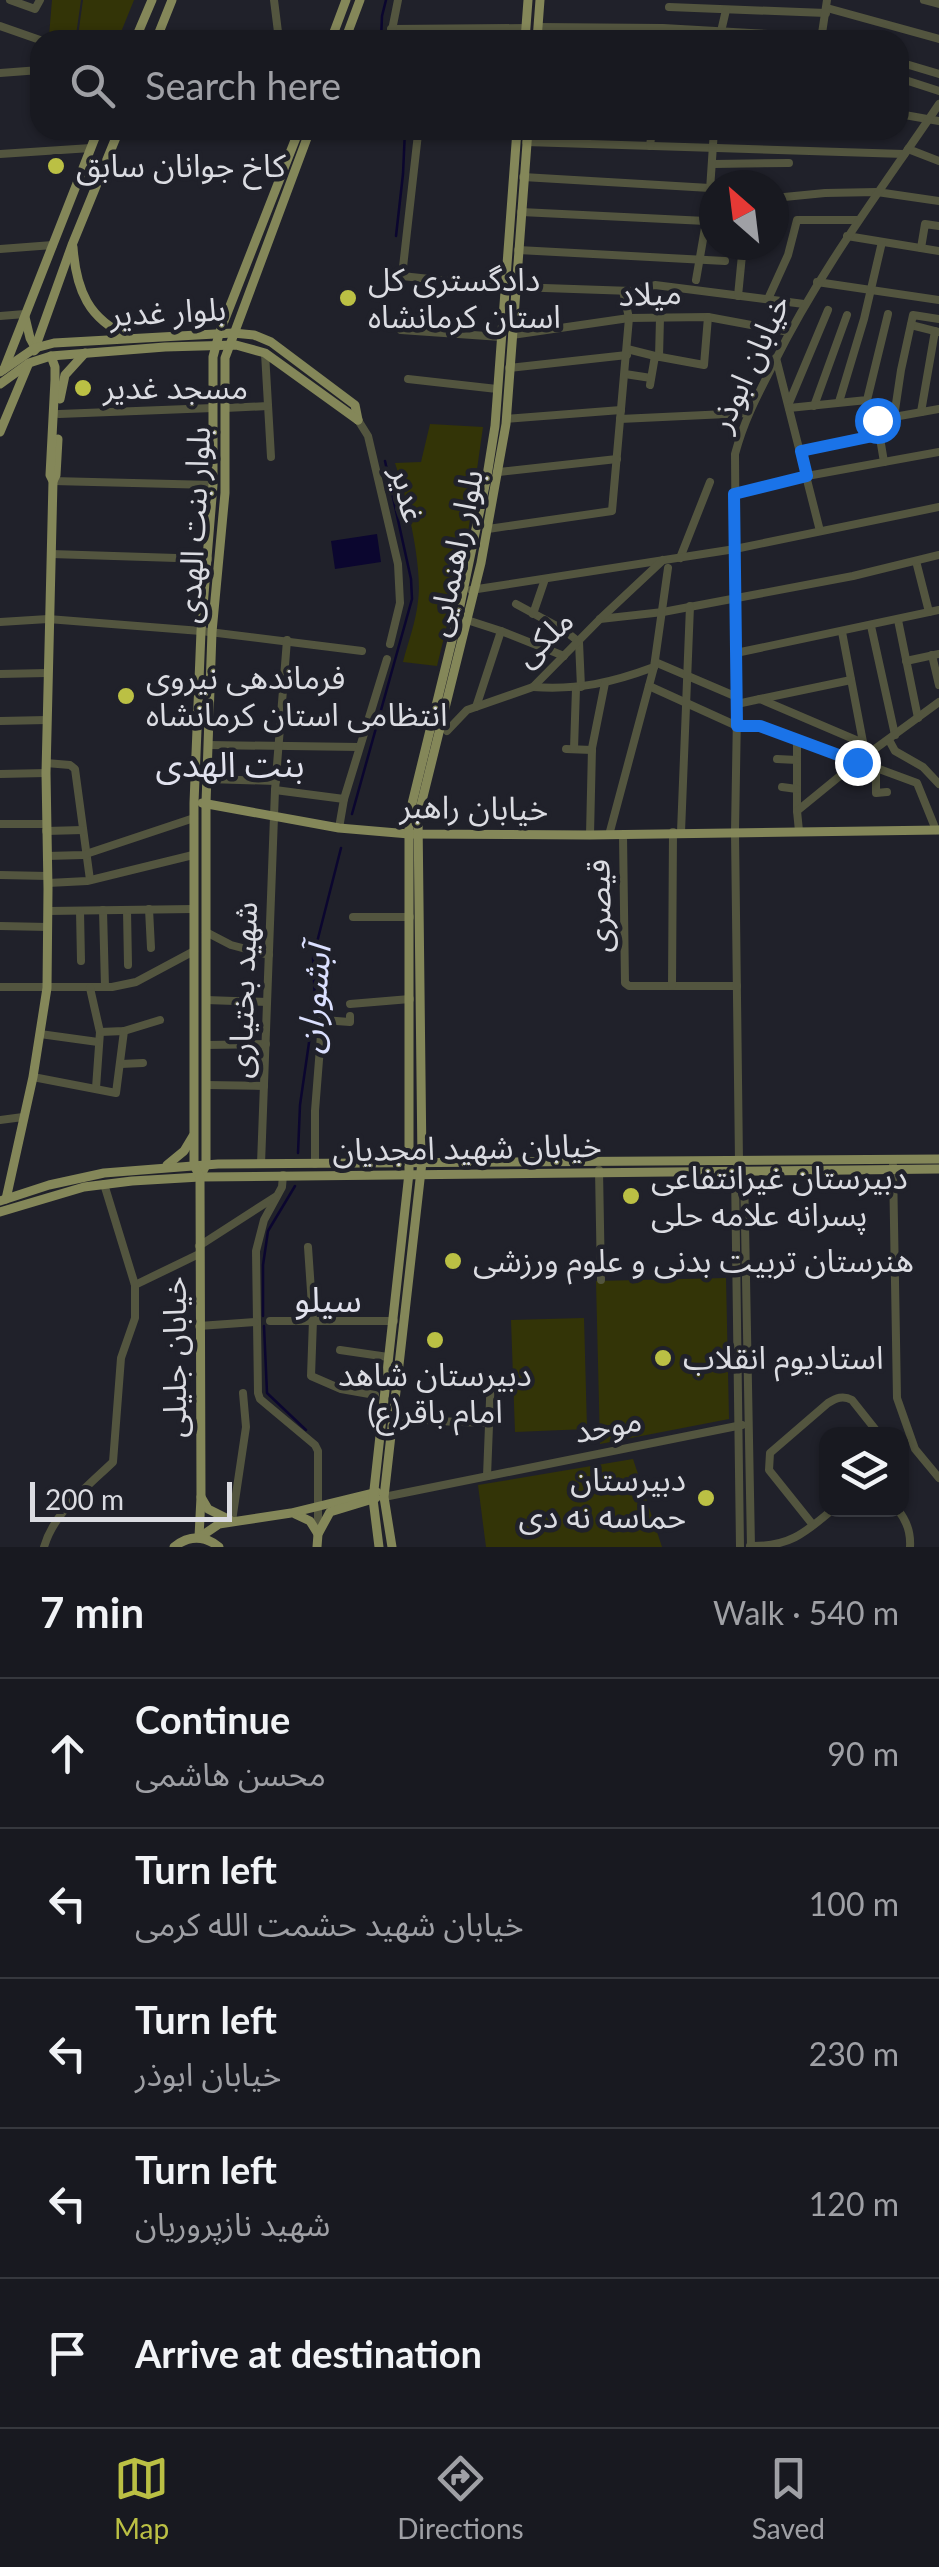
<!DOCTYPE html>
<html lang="en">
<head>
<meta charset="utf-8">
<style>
  :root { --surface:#181920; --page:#25262d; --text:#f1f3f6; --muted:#9fa0a5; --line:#36383e; --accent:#bbc044 }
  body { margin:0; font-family:Lato,"Noto Sans Arabic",sans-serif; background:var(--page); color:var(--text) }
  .controls { position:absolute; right:30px; bottom:30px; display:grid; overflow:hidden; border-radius:20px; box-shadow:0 2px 8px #0004 }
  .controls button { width:90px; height:90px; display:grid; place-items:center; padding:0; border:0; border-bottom:2px solid var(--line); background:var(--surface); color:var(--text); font:50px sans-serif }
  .compass { position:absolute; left:699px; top:170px; width:90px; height:90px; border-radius:50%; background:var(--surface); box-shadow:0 2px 8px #0004; rotate:332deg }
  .scale { position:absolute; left:30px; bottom:25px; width:202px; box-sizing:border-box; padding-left:10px; border:5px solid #dbdce2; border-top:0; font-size:28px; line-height:35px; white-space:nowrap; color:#dbdce2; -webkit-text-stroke:8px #20212a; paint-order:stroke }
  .stop { position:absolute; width:30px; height:30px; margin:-22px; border:8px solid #1a73e8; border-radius:50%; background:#fff }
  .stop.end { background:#1a73e8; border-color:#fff; box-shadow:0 2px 10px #0008 }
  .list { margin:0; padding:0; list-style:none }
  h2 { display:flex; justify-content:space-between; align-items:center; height:130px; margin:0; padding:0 40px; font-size:42px }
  h2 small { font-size:32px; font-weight:400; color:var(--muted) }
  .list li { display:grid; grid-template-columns:65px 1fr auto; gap:30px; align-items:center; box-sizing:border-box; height:150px; padding:0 40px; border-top:2px solid var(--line) }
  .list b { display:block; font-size:38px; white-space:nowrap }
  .list p { margin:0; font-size:32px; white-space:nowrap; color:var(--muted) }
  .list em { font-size:32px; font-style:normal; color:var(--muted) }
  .icon { flex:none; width:55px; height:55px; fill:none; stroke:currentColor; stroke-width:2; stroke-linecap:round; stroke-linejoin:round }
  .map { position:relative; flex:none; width:939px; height:1547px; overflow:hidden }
  .search { position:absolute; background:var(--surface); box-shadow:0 2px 8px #0004; left:30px; right:30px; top:30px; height:110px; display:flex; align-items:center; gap:25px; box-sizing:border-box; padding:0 35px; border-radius:30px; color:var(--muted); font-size:38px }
  .sheet { height:880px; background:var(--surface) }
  nav { display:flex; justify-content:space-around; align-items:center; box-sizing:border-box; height:140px; border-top:2px solid var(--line); background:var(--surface); font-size:28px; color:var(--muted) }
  nav a { display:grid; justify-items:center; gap:5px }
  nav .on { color:var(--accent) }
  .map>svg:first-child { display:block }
  .green { fill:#333407 }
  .water { fill:#0b062f }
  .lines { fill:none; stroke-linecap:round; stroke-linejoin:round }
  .stream { stroke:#0b062f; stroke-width:2.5 }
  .minor { stroke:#53553f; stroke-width:8 }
  .major { stroke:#848759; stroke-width:9 }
  .route { stroke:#1a73e8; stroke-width:12 }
  .poi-dot { fill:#bbc044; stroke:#20212a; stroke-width:4 }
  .labels { text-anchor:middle; stroke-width:9; stroke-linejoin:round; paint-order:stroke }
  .poi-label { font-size:32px; fill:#dbdce2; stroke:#20212a; text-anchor:start }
  .street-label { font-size:32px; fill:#dbdce2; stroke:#20212a }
  .neighbourhood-label { font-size:35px; fill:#e1e2ee; stroke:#20212a }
  .water-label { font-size:35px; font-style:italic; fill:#dbe0ff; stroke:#20212a }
</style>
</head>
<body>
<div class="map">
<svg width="939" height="1547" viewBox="0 0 939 1547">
  <rect width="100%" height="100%" fill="#20212a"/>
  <!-- green -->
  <g class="green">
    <path d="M52 0H81L76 35 49 36Z"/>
    <path d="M83 0H134L121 32 78 36Z"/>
    <path d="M430 424 483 427 466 547 437 666 403 662C408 642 416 622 418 601 423 567 406 496 395 463L421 462Z"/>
    <path d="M726 1278 729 1419 600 1444 596 1281Z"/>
    <path d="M584 1318 587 1429 515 1432 511 1320Z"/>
    <path d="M633 1459 662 1547H486L478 1485Z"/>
  </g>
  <!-- water -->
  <path class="water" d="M377 534 381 562 335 569 331 541Z"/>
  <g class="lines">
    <!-- stream -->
    <g class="stream">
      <path d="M381 40 382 16 386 0"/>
      <path d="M396 236 403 174 405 130"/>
      <path d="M352 814 412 599 411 579 385 461"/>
      <path d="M298 1153 300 1105 315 1001 313 958 341 848"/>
      <path d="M263 1316V1265L268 1231 295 1186"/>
      <path d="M264 1326 267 1393 306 1430"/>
    </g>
    <!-- minor -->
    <g class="minor">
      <path d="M10 0 35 9 40 0"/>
      <path d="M274 0 279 40"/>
      <path d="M924 0 939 4"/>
      <path d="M669 7 826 13"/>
      <path d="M827 8 939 39"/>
      <path d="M0 26 40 40"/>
      <path d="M538 27 663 28 768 34"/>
      <path d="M391 29 526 28"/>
      <path d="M390 40 398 0"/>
      <path d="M719 40 726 10"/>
      <path d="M788 40 789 35"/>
      <path d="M821 40 827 0"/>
      <path d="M899 62 939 74"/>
      <path d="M0 73 40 70"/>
      <path d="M899 78 939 91"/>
      <path d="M899 114 939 121"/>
      <path d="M526 142 904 154"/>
      <path d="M650 146 652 130"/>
      <path d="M908 149 939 161"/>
      <path d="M0 154 91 148"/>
      <path d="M713 164 789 163"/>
      <path d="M523 177 710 188"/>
      <path d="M774 198 825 193 877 192 939 201"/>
      <path d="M521 212 706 221"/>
      <path d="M774 231H779"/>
      <path d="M847 236 939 251"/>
      <path d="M921 248 925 224 939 226"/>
      <path d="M0 249 53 245"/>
      <path d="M518 250 725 261"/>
      <path d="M696 280 709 205 714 130"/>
      <path d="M817 282 939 300"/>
      <path d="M504 287 402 276 418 134 516 133"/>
      <path d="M515 287 632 291 655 285 804 304"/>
      <path d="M738 296 742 255H747V245"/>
      <path d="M768 299 788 255 797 220H857"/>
      <path d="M0 316 25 314"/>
      <path d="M911 325 939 332"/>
      <path d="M401 330 501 337"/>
      <path d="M512 335 629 318 708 317 789 332"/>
      <path d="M627 349 655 356"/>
      <path d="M265 353 271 457"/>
      <path d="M659 357 660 318"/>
      <path d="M776 358 820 531"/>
      <path d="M509 368 627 355"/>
      <path d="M625 374 651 378"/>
      <path d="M408 379 497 389"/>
      <path d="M650 385 655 356 704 365 708 317"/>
      <path d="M839 402 864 319 882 242"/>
      <path d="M789 403 828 310"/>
      <path d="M814 406 847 315"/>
      <path d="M225 408 268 406"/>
      <path d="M789 408 867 400 888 314"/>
      <path d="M921 412 935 331"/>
      <path d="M59 414 213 408"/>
      <path d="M894 417 901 370 913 315 939 319"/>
      <path d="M506 419 621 410"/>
      <path d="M620 419 748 413"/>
      <path d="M358 420 368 436 398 564 400 603 390 644"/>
      <path d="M801 451 878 435"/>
      <path d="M884 462 877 420 939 409"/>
      <path d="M499 472 617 459"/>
      <path d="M53 481 213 485"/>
      <path d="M734 494 807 476 939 452"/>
      <path d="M488 529 612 511 629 318 623 291"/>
      <path d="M51 554 208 559"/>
      <path d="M680 558 710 482"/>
      <path d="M916 561 929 612"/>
      <path d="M471 590 735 549 939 507"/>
      <path d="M516 604 564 630 579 642 581 687"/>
      <path d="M533 614 545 579"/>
      <path d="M600 619 663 612 853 576 939 555"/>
      <path d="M467 620 501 631 564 656"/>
      <path d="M898 620 918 718"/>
      <path d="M0 622 48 619 201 631 362 651"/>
      <path d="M871 626 895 735"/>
      <path d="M842 632 863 742"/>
      <path d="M736 653 939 610"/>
      <path d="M932 655 939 685"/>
      <path d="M906 661 939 654"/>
      <path d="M655 662 737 697"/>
      <path d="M0 674 47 673"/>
      <path d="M649 686 737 726 760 725 917 783 936 830"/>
      <path d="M533 687C579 690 611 683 654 667"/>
      <path d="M760 699 851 680"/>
      <path d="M737 704 760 699 863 743"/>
      <path d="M476 707 501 631"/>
      <path d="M0 721 47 720"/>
      <path d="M447 731 467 710 533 687 600 619 663 560"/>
      <path d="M797 740V811"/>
      <path d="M889 740 895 751 923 767 939 784"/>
      <path d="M208 745 359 747"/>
      <path d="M566 749 592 750"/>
      <path d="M574 749 576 688"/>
      <path d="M777 759 797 760"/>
      <path d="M46 763 70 765 75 769 90 880"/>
      <path d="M876 769V793L887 792"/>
      <path d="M0 774 46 773"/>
      <path d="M207 779 276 781"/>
      <path d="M782 787 797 789"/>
      <path d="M275 790 344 799"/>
      <path d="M0 824H46"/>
      <path d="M339 828 344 799 387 659"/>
      <path d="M46 831 83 830"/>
      <path d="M799 831 797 811 857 762 939 702"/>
      <path d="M681 832 690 606"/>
      <path d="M590 835 592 748 605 683"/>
      <path d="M609 835 654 667 668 568"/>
      <path d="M623 835 625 983 629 986H737"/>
      <path d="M47 856 83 855 194 818"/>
      <path d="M0 875 48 876"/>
      <path d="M48 883 87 881 193 855"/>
      <path d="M149 909 151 948"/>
      <path d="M103 910 105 987"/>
      <path d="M127 910 128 965"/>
      <path d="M48 911 193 909"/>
      <path d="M80 911 81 961"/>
      <path d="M353 917H410"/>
      <path d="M0 926 48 927"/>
      <path d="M206 932 231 945 269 955"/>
      <path d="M672 986 673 832"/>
      <path d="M0 987H112L136 982 194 951"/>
      <path d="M90 988 100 1032 96 1088"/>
      <path d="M206 1000 267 1002"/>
      <path d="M350 1004 410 999"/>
      <path d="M323 1020 350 1022V1016"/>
      <path d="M100 1032 124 1031 160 1020"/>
      <path d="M40 1034 98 1042"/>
      <path d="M206 1045 266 1044"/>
      <path d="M121 1064 143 1063"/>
      <path d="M33 1077 116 1093 124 1031"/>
      <path d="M206 1085 264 1086"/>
      <path d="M0 1120 23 1117"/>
      <path d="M261 1164 275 790 287 640"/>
      <path d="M315 1164V1111L327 958"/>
      <path d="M893 1165 897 1398 915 1449 939 1478"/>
      <path d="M599 1170 601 1280"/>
      <path d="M744 1170 751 1547"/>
      <path d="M283 1175 282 1187 264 1220 256 1251 258 1393 260 1399 315 1445 318 1451V1533"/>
      <path d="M199 1246 275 1197"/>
      <path d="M308 1247 313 1320 311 1376 341 1389 375 1395"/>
      <path d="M135 1285 199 1254"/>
      <path d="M270 1321H394"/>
      <path d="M199 1326 255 1322"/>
      <path d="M340 1350 388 1357"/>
      <path d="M395 1416 435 1421 489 1423"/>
      <path d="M487 1476 491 1375"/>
      <path d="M384 1497 742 1425"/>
      <path d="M898 1510C907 1521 911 1532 910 1547"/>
      <path d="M232 1521 246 1427 243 1393"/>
      <path d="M813 1525 769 1470 770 1453 828 1403C836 1398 843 1395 852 1400L879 1434"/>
      <path d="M750 1546C788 1547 804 1534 832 1510"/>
      <path d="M44 1547C54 1512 88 1486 113 1462L121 1358 135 1318V1285L104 1184"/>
      <path d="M740 1547 735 1171 739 1162 735 832 737 713 735 454C744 420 758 394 774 363 820 270 881 190 939 104"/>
    </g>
    <!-- major -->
    <g class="major">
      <path d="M135 40 152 0"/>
      <path d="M156 40 172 0"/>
      <path d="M331 40 346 0"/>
      <path d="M345 40 360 0"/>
      <path d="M525 40 528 0"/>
      <path d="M537 40 540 0"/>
      <path d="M73 247C76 289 88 320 130 337"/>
      <path d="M25 317 30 338 36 349"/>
      <path d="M34 351 72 245 119 130"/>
      <path d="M4 369 98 130"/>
      <path d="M0 372 35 348 54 343 233 333 254 335 271 342 355 405 358 420"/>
      <path d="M0 384 29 363 51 356 165 347 236 345 265 353 358 420"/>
      <path d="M60 399 65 375 85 353"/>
      <path d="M0 432 28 365"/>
      <path d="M53 481 56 475 58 439"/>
      <path d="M202 803 339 828 409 834 590 835 939 830"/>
      <path d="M167 1165 184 1151 193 1136"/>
      <path d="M200 1177 206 1165V803L212 632 225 493V358L310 130"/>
      <path d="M6 1199 33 1077 47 988 48 889 46 773 53 481 50 475 55 380V367L51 356"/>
      <path d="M0 1201 49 1185 104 1173 218 1164 939 1159"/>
      <path d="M0 1212 84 1187 132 1181 200 1177 939 1169"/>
      <path d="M201 1497 208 1509 230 1520"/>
      <path d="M295 1514 310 1521 318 1534"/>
      <path d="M199 1537 201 1497 200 1177 194 1165V803L201 631 213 485V357L219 334 299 130"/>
      <path d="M200 1537 219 1524 291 1513 377 1492"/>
      <path d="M174 1547C189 1535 204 1535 219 1547"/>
      <path d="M317 1547 318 1534 330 1512 376 1498"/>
      <path d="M379 1547 373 1499 409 1173V816L457 620 487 476 495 426 517 130"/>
      <path d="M392 1547 384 1497 422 1162 418 817 481 563 506 424 528 130"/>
    </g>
  </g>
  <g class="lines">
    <!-- route -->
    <path class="route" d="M857 762 760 726H737L734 494 807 476 801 451 878 435 877 420"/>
  </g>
  <!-- markers -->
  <g class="poi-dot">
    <circle cx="56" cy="166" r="10"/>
    <circle cx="348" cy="298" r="10"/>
    <circle cx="83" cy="388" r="10"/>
    <circle cx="126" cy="696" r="10"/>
    <circle cx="631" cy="1196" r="10"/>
    <circle cx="453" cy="1261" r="10"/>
    <circle cx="435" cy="1340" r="10"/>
    <circle cx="663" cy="1358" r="10"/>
    <circle cx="706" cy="1498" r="10"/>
  </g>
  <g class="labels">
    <!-- poi labels -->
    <g class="poi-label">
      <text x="76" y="177">کاخ جوانان سابق</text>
      <text x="368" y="291">دادگستری کل<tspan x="368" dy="37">استان کرمانشاه</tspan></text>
      <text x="103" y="399">مسجد غدیر</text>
      <text x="146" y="689">فرماندهی نیروی<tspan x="146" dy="37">انتظامی استان کرمانشاه</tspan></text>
      <text x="651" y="1189">دبیرستان غیرانتفاعی<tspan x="651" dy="37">پسرانه علامه حلی</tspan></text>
      <text x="473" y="1272">هنرستان تربیت بدنی و علوم ورزشی</text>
      <text x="683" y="1369">استادیوم انقلاب</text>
      <text x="435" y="1386" text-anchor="middle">دبیرستان شاهد<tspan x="435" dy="37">امام باقر(ع)</tspan></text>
      <text x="686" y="1491" text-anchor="end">دبیرستان<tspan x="686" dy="37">حماسه نه دی</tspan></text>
    </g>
    <!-- street labels -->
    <g class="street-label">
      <text transform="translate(650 294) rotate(-2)" y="11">میلاد</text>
      <text transform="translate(168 312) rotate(-3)" y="11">بلوار غدیر</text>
      <text transform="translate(750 363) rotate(-65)" y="11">خیابان ابوذر</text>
      <text transform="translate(408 495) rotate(77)" y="11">غدیر</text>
      <text transform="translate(194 525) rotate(-87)" y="11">بلوار بنت الهدی</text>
      <text transform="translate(455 553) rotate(-78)" y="11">بلوار راهنمایی</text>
      <text transform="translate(544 638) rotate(-43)" y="11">ملکی</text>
      <text transform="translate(474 808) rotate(1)" y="11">خیابان راهبر</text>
      <text transform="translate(599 906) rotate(-91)" y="11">قیصری</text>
      <text transform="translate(243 990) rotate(-88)" y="11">شهید بختیاری</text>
      <text transform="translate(467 1148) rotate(-1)" y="11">خیابان شهید امجدیان</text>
      <text transform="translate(175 1357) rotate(-90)" y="11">خیابان جلیلی</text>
      <text transform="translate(608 1426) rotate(-11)" y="11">موحد</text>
    </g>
    <!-- neighbourhood labels -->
    <g class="neighbourhood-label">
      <text x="230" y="777">بنت الهدی</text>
      <text x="328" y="1312">سیلو</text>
    </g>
    <!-- water labels -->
    <g class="water-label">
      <text transform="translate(314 999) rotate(-85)" y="12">آبشوران</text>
    </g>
  </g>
</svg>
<div class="controls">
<button><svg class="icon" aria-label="layers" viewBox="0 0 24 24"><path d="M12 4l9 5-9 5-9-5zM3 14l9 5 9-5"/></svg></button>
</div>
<svg class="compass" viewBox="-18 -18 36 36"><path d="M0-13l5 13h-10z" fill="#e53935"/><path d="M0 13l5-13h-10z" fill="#9fa0a5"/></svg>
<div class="scale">200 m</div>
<div class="stop" style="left:877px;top:420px"></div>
<div class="stop end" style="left:857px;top:762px"></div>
<div class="search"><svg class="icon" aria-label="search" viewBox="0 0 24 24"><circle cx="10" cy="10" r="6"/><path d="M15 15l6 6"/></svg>Search here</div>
</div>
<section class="sheet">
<h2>7 min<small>Walk · 540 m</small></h2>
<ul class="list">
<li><svg class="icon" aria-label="ahead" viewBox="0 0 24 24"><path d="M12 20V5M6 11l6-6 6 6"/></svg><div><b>Continue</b><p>محسن هاشمی</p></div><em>90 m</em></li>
<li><svg class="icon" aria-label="left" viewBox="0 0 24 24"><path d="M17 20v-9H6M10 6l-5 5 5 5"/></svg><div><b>Turn left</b><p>خیابان شهید حشمت الله کرمی</p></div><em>100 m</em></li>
<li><svg class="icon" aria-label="left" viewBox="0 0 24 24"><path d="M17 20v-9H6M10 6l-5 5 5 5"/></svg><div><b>Turn left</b><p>خیابان ابوذر</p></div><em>230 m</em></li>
<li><svg class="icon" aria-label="left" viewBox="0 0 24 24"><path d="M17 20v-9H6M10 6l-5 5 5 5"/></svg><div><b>Turn left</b><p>شهید نازپروریان</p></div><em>120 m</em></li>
<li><svg class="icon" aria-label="arrive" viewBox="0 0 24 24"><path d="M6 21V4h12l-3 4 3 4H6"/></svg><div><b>Arrive at destination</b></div></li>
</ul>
</section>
<nav>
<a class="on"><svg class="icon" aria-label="map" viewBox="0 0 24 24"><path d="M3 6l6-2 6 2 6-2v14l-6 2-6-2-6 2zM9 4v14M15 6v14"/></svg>Map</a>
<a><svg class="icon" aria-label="directions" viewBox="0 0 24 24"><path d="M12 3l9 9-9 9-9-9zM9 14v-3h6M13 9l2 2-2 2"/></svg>Directions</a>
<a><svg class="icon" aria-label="saved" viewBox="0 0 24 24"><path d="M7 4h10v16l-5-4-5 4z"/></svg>Saved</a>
</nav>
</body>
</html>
